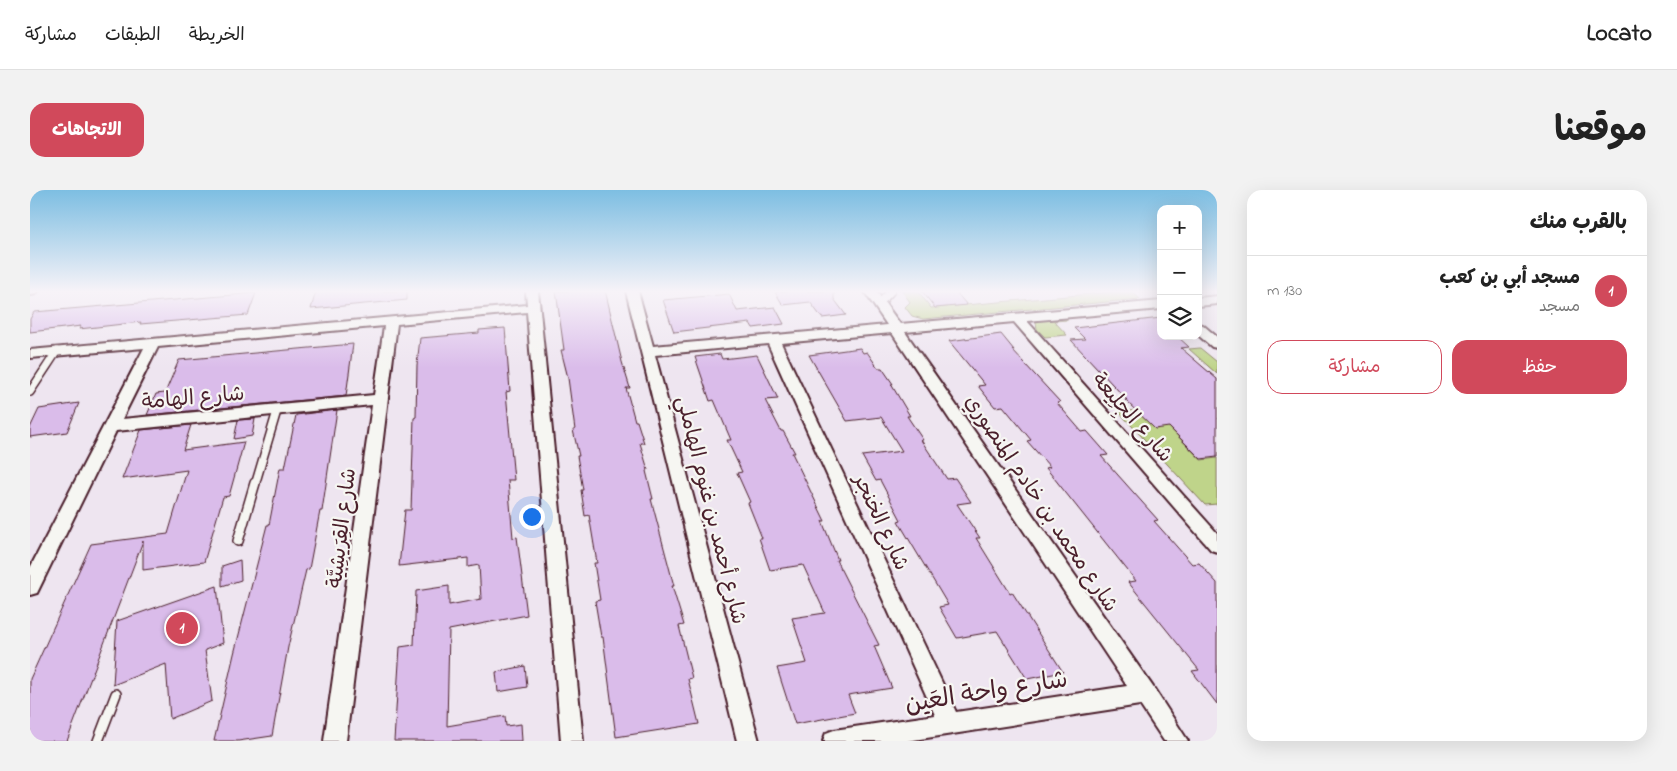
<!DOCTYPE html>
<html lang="ar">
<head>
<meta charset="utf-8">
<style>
  :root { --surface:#fff; --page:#f2f2f2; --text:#222; --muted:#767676; --line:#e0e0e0; --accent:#d1495b }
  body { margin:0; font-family:"Indie Flower","Playpen Sans Arabic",sans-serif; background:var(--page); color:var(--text); direction:rtl }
  .controls { position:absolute; right:15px; top:15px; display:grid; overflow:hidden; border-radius:10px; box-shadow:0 5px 20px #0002 }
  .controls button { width:45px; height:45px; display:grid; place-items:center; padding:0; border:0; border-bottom:1px solid var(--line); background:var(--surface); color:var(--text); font:25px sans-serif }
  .you { position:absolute; left:501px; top:326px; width:18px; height:18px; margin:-12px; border:4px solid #fff; border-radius:50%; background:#1a73e8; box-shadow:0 0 0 8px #1a73e833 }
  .badge { display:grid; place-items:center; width:32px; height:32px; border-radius:50%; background:var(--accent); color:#fff; font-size:16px; font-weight:700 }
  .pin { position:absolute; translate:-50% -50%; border:2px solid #fff; box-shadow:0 1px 5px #0006 }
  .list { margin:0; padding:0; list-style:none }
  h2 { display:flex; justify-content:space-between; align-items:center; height:65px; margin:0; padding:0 20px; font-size:21px }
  h2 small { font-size:16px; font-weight:400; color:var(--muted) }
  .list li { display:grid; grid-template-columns:32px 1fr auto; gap:15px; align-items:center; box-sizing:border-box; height:70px; padding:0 20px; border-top:1px solid var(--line) }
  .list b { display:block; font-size:19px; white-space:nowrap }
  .list p { margin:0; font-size:16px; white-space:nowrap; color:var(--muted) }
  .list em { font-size:16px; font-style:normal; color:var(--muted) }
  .actions { display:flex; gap:10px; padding:15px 20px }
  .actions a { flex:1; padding:11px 0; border:1px solid var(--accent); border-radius:15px; text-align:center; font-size:18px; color:var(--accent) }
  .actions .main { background:var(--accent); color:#fff }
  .icon { flex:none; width:28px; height:28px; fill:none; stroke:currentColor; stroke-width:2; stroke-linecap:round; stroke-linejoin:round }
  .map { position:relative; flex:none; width:1187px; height:551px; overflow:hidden; direction:ltr; border-radius:15px }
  header { display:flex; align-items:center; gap:30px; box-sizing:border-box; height:70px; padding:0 25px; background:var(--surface); border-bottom:1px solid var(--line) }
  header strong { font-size:24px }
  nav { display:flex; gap:28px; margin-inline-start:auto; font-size:18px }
  .intro { display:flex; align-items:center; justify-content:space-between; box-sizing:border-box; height:120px; padding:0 30px }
  h1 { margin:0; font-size:35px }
  .button { padding:12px 22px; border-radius:15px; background:var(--accent); color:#fff; font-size:18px; font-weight:700 }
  main { display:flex; gap:30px; padding:0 30px }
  aside { flex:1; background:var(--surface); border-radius:15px; box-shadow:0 5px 20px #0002 }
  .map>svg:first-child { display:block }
  .green { fill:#bfd48a; stroke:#847a5a }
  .building { fill:#dabcea; stroke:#4a1f2b }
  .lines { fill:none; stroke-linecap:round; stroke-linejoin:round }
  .lane-far1-casing { stroke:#4a1f2b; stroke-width:10 }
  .lane-casing { stroke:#4a1f2b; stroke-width:12 }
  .street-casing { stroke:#4a1f2b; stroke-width:4 }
  .lane-far1 { stroke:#f6f6f2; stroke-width:7 }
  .lane { stroke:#f6f6f2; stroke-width:9 }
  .street { fill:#f6f6f2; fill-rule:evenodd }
  .labels { text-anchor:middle; stroke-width:4.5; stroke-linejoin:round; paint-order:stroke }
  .street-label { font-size:21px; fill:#4a1f2b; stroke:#f6f6f2 }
  .near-street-label { font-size:25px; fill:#4a1f2b; stroke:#f6f6f2 }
</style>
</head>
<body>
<header>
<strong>Locato</strong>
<nav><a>الخريطة</a><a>الطبقات</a><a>مشاركة</a></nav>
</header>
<div class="intro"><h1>موقعنا</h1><a class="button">الاتجاهات</a></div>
<main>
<aside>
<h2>بالقرب منك<small></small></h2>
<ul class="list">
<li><span class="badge">1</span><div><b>مسجد أبي بن كعب</b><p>مسجد</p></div><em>130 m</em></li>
</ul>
<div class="actions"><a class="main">حفظ</a><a>مشاركة</a></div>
</aside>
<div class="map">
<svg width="1187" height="551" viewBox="0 0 1187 551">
  <rect width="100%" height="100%" fill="#eee5f0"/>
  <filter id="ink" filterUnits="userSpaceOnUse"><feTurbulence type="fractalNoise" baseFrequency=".02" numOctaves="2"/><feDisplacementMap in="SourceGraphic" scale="10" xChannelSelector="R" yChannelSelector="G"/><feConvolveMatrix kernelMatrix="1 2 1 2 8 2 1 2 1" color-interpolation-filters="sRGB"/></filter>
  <g filter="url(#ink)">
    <!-- green -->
    <g class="green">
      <path d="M872 101H888L901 118 1094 101H1101L1110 109 893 129 882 126 875 117 880 112Z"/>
      <path d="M1035 127 1038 130 1024 131 1037 145 1015 147 1007 139 1006 132 1008 129Z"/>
      <path d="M1170 158 1187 172V184L1159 159Z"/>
      <path d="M1121 219 1171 270 1187 268V314L1175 315 1089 222Z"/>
    </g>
    <!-- building -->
    <g class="building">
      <path d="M286 101H377V110L281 119Z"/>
      <path d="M526 101H575L576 104 592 172 600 198H596L605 231H607L614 253H610L618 280 616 281 623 309H621L644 396H642L654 435 649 436 662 488 658 489 669 534 586 547 573 447H571L565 411 570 410 564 373H567L559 325 555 326 551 300H553L547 266H549L543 240H545L538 188 531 160H534Z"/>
      <path d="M754 101H804V109L816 125 792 128 780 112 753 115 745 102Z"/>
      <path d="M892 101H925L937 115 905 118Z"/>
      <path d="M226 103 218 125 110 134 111 132 49 139 51 136 0 142V129L4 122Z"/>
      <path d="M699 104 707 121 745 117 754 134 723 138 720 133 644 142 633 110Z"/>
      <path d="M1131 128V146H1147L1159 157 1151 158 1187 189V267L1171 269 1139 237 1125 239 1095 210H1097L1041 150 1055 149 1044 138Z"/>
      <path d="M475 138 480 201 476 202 484 290H478L483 348 487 347 497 425 419 440 417 536 475 526 476 536 491 534 492 551H364L370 457 384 455 386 401 419 396V415L451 409 449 375 438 377V368L369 376 375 320H381L384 228 386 227 387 175 390 148 449 143V140Z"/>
      <path d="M971 144 984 160H982L1030 212 1027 213 1052 242 1057 241 1078 265 1071 266 1128 330 1124 331 1162 374 1169 373 1187 393V514L1162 481 1169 480 1098 392 1106 391 1016 278 1020 277 997 251 1001 250 973 216 965 217 948 196 955 195 919 151Z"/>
      <path d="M323 154 316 206 117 225 126 204 135 203 149 170Z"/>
      <path d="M830 158 833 163 837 162 848 178H852L863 194H861L880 226H877L893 250H891L917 289 925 288 941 312 927 314 950 348H946L980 403 982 402 1033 482 997 489 967 441 927 448 909 417 918 415 868 331 871 330 850 290 846 291 832 266 872 261 851 227 817 231 779 165Z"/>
      <path d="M690 164 692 169 727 165 748 209 735 210 751 241H753L765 263H762L795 331H792L808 370H806L849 455 844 456 862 498 818 505 825 523 765 534 747 478 777 473 762 428 795 423 773 375 740 380 729 348H732L718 313 720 312 707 283 712 282 697 250H701L684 210 680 211 665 167Z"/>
      <path d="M49 213 37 242 0 247V238L9 219Z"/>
      <path d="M307 220 292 321H290L279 379 276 380 258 457 242 546 208 551H184L204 464 237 335H239L250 278H255L266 225Z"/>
      <path d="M225 229 222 246 204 249 208 230Z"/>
      <path d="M161 235 153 260 214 252 199 306 193 307 174 372 113 380V351L37 551H0V489L61 354 138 344 157 280 92 289 111 240Z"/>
      <path d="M210 370 211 390 192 396V376Z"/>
      <path d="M187 396 193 453 175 460 182 511 140 529 136 474 83 495 87 431Z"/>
      <path d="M495 476 497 497 468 502 466 482Z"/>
    </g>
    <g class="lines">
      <defs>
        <g id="lane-far1">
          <path d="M849 114 861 101"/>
          <path d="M0 202 27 161"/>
          <path d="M225 295 247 221"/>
        </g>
        <g id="lane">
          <path d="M208 351 225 293"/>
          <path d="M68 551 86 504"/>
        </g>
        <g id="street">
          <path d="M0 101H8L6 104 0 105Z"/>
          <path d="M496 101H508L553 551H531L497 122 367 134 316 551H294L342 215 86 241 7 403 0 405V378L114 158 0 168V160L497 115ZM354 136 344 205 92 229 128 157Z"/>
          <path d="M596 101H608L623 156 857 135 834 101H846L870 134 1131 111V119L997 131 1187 343V362L1181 360 984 132 875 142 1123 497 1158 551H1134L1110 515 877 551H793L796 543 804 540 905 525 738 154 625 165 729 551H707ZM862 143 1097 496 926 522 751 153Z"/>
          <path d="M1187 106V114L1168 116V108Z"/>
          <path d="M1168 134 1173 135 1187 147V158L1182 157 1168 145Z"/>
        </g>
      </defs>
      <!-- lane-far1 casing -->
      <use href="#lane-far1" class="lane-far1-casing"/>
      <!-- lane casing -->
      <use href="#lane" class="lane-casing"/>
      <!-- street casing -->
      <use href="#street" class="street-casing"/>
      <!-- lane-far1 -->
      <use href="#lane-far1" class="lane-far1"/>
      <!-- lane -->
      <use href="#lane" class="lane"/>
      <!-- street -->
      <use href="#street" class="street"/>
    </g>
  </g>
  <!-- sky -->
  <linearGradient id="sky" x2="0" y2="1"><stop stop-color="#7dbee2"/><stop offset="0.57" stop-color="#f7f3f8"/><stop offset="1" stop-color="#f7f3f8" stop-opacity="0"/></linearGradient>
  <rect width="1187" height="178" fill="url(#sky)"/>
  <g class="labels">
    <!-- street labels -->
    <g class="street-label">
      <text transform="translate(163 207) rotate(-5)" y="7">شارع الهامة</text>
      <text transform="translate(1103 227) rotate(49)" y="7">شارع الجِلِيعة</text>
      <text transform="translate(1012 313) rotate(56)" y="7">شارع محمد بن خادم المنصوري</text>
      <text transform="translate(682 320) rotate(76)" y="7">شارع أحمد بن غنوم الهاملي</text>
      <text transform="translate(852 332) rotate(65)" y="7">شارع الخنجر</text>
      <text transform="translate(311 338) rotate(-83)" y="7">شارع القِرَيشِيَّة</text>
    </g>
    <!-- near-street labels -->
    <g class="near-street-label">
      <text transform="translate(956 500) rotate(-9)" y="9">شارع واحة العَين</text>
    </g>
  </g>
</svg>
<div class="controls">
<button>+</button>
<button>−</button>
<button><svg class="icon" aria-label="layers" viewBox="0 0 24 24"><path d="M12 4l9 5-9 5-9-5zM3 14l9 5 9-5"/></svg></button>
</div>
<div class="you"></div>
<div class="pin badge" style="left:152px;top:438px">1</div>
</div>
</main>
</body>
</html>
